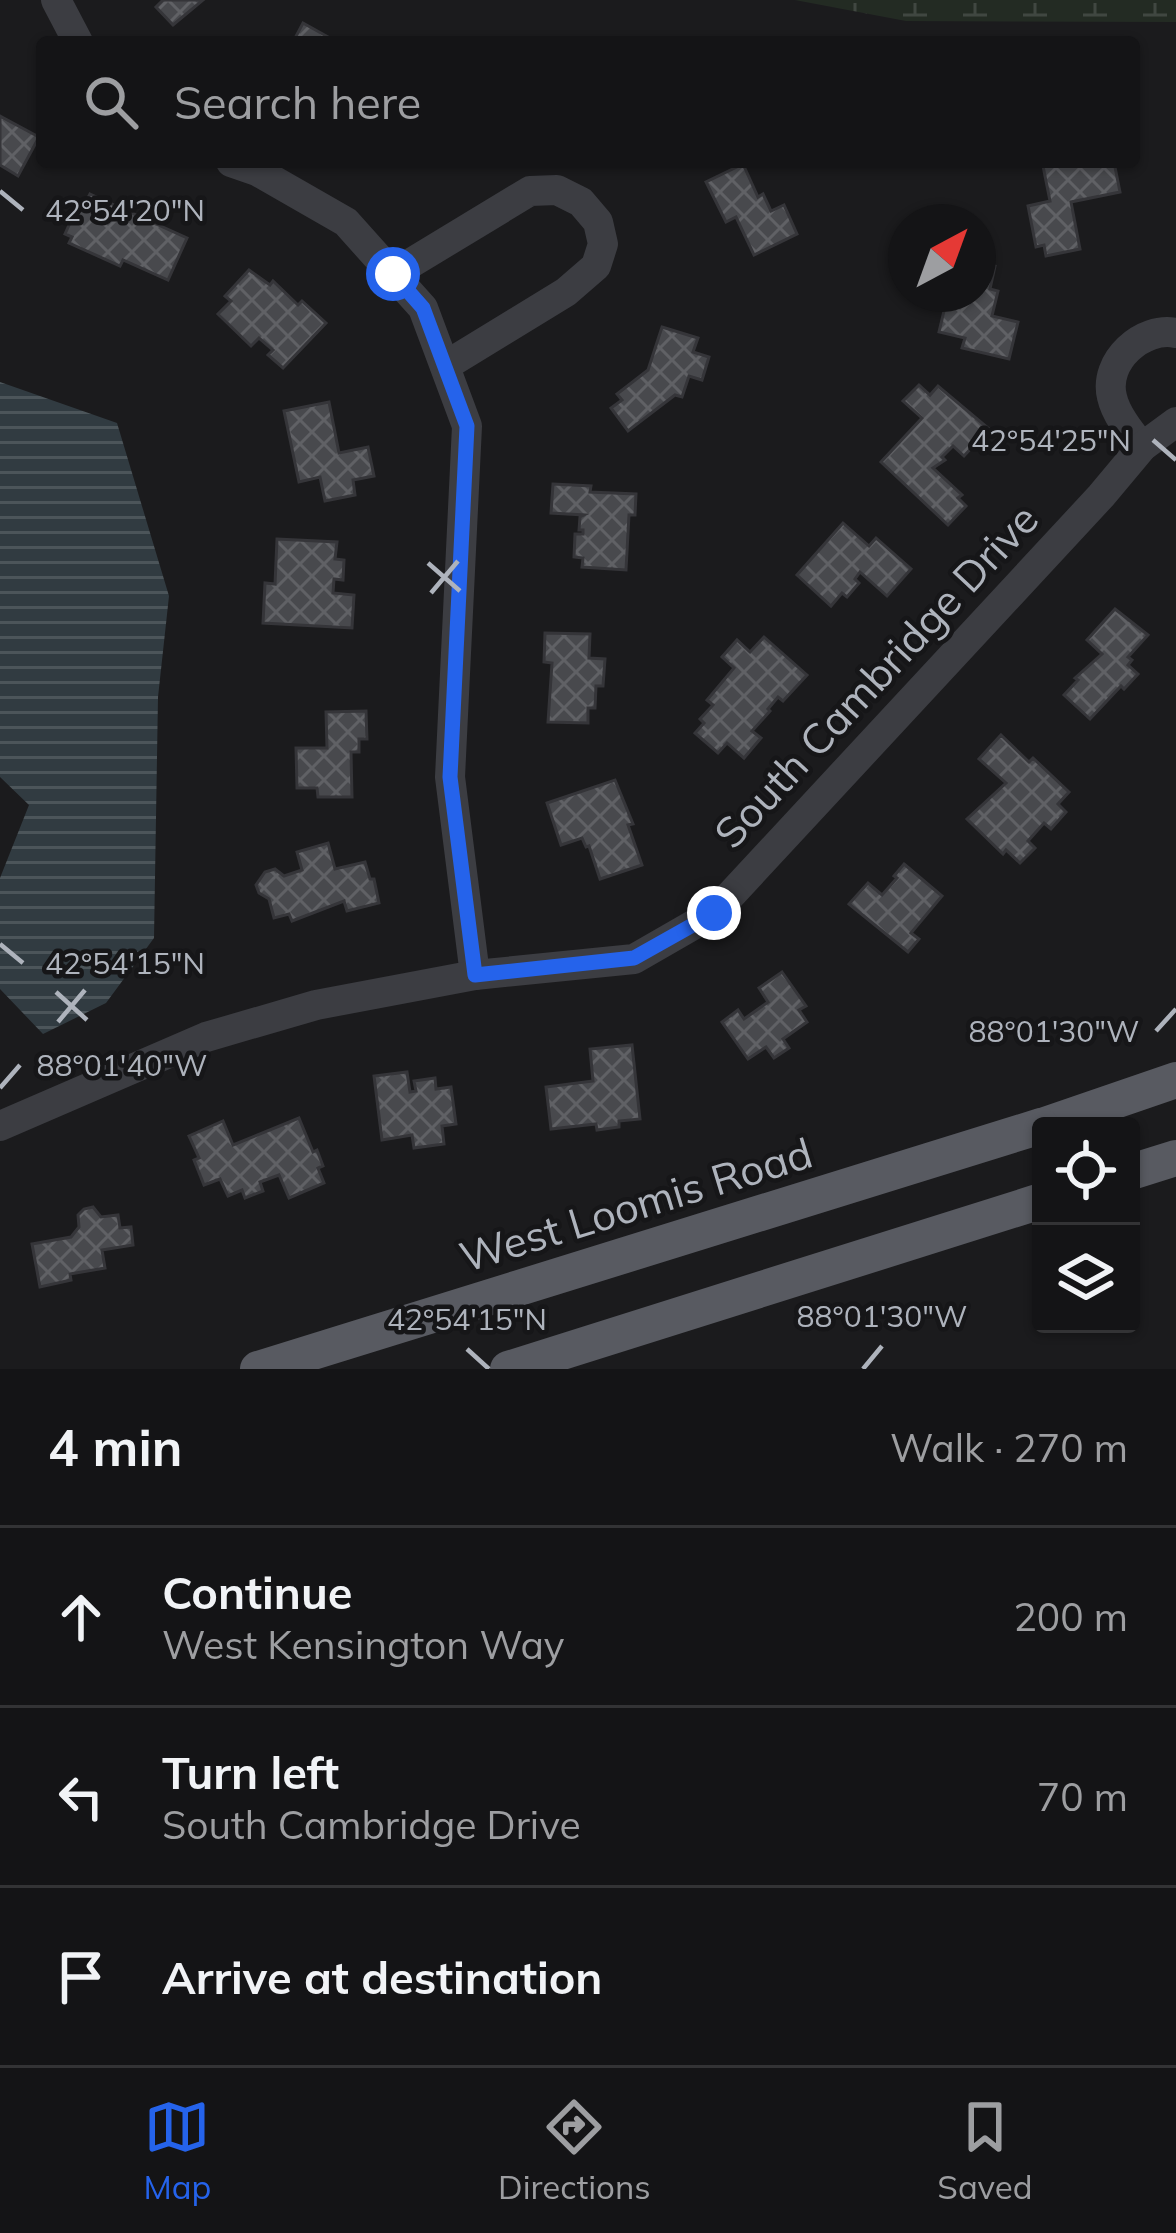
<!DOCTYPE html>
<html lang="en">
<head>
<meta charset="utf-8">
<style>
  :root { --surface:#141416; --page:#212123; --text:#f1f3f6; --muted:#9d9ea1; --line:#333335; --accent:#2563eb }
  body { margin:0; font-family:Mulish,sans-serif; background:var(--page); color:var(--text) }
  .controls { position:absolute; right:36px; bottom:36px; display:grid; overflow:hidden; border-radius:12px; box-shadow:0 3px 9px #0004 }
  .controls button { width:108px; height:108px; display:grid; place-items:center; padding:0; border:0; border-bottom:3px solid var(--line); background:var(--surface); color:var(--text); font:60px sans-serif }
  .compass { position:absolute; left:888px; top:204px; width:108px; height:108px; border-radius:50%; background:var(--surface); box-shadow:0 3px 9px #0004; rotate:41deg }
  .stop { position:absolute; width:36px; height:36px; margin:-27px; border:9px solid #2563eb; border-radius:50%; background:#fff }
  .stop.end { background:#2563eb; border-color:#fff; box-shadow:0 3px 12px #0008 }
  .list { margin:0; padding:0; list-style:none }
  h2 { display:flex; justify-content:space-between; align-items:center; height:156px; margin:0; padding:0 48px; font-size:51px }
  h2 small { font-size:39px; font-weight:400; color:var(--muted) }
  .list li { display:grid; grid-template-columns:78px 1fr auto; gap:36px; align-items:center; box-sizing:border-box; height:180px; padding:0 48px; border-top:3px solid var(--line) }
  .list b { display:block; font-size:45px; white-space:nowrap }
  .list p { margin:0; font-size:39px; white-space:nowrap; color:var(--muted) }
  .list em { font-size:39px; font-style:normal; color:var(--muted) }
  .icon { flex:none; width:66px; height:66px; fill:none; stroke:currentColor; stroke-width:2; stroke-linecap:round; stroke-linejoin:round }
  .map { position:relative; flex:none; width:1176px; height:1369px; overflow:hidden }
  .search { position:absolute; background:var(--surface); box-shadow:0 3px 9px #0004; left:36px; right:36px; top:36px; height:132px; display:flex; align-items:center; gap:30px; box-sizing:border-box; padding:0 42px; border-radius:12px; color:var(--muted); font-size:45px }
  .sheet { height:696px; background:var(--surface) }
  nav { display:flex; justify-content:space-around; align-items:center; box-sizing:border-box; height:168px; border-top:3px solid var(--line); background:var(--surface); font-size:33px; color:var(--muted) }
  nav a { display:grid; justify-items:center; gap:6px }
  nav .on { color:var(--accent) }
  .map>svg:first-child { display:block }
  .wetland { fill:url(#wetland-marsh) }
  .water { fill:url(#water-rules) }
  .building { fill:url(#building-cross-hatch); stroke:#353539; stroke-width:3 }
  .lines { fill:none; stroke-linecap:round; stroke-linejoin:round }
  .minor { stroke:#3c3d42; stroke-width:30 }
  .major { stroke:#585a61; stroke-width:36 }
  .route { stroke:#2563eb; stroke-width:15 }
  .ticks { fill:none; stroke:#aeb3bc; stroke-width:4.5 }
  .labels { text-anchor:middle; stroke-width:9; stroke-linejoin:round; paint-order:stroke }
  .street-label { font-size:42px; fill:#aeb3bc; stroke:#161618 }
  .ticks-label { font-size:30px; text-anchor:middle; fill:#aeb3bc; stroke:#161618; stroke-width:9; stroke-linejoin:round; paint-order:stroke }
</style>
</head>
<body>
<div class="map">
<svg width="1176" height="1369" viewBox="0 0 1176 1369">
  <defs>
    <pattern id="wetland-marsh" width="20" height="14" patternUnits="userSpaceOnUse" patternTransform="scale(3)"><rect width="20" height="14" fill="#232b23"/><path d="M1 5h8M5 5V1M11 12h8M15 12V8" fill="none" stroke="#404741"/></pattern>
    <pattern id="water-rules" width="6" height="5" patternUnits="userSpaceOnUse" patternTransform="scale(3)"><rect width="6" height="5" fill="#313b41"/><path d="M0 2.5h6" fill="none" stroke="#4c555a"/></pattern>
    <pattern id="building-cross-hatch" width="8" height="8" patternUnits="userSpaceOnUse" patternTransform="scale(3)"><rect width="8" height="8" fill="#48494d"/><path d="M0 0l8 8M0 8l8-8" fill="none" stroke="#606165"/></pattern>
  </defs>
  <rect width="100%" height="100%" fill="#1b1b1d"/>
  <!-- wetland -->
  <path class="wetland" d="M795 0H1176V22L906 21Z"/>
  <!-- water -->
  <path class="water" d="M0 382 117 423 169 596 158 697 154 938 106 1003 43 1034 0 989V878L29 805 0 777Z"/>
  <!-- building -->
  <g class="building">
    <path d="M163 0H203L173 25 156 7Z"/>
    <path d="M303 23 337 42H293Z"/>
    <path d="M0 116 39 137 18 176 0 165Z"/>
    <path d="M1048 162H1114L1120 192 1071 202 1080 249 1046 256 1044 245 1036 247 1028 206 1050 201 1043 166 1048 165Z"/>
    <path d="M743 164 758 197 763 194 771 211 784 205 797 234 754 255 736 217 726 222 706 182Z"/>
    <path d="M90 194 187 238 168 280 123 260 120 266 69 243 72 237 65 234 79 203 84 205Z"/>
    <path d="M978 262 995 266 990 289 998 291 992 316 1018 322 1009 359 962 348 965 338 939 332 948 294H978Z"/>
    <path d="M249 270 270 285 273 281 298 305 302 301 326 323 283 368 268 355 273 350 259 338 251 346 218 314 231 301 225 296Z"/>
    <path d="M662 327 698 338 693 352 709 357 702 380 689 376 682 397 675 395 628 431 611 408 622 400 617 394 648 370Z"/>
    <path d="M919 385 930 395 938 386 989 429 964 456 953 446 942 457 945 460 933 468 962 495 958 498 966 506 948 525 881 462 922 418 903 401Z"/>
    <path d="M329 402 339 453 368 447 374 476 353 480 355 495 325 501 320 477 299 482 284 411Z"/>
    <path d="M553 484 591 486 590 492 636 494 635 515H629L626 570 582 567 583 558 574 557 575 534H583V530H579L580 517 584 515 551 513Z"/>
    <path d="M843 523 869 546 876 538 911 569 887 596 860 572 855 579 859 583 847 597 842 593 831 606 797 575Z"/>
    <path d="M277 539 337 542 335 559 344 560 343 580 334 579 333 593 354 595 352 628 263 623 265 583 275 584Z"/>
    <path d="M1115 609 1148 635 1128 657 1132 660 1128 665 1138 674 1124 689 1121 686 1090 719 1064 695 1078 680 1075 678 1102 654 1087 640Z"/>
    <path d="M545 633 590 634 589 658 605 659 603 686H596L595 708H588V723L548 722 552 663 544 662Z"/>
    <path d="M764 637 807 675 783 701 778 697 768 709 770 711 752 731 761 738 744 758 727 743 718 753 695 733 704 723 700 719 713 705 707 700 734 668 722 657 737 640 750 652Z"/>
    <path d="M366 711 367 739H359V752H351L352 797H318L317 788H297L296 748H327L326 712Z"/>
    <path d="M1001 735 1029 762 1033 758 1069 792 1058 804 1066 812 1051 829 1044 823 1028 841 1035 848 1020 863 1006 850 1003 854 967 819 1006 783 979 759Z"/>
    <path d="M615 780 633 824 628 825 642 865 600 879 589 846 586 847 582 838 561 845 547 803Z"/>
    <path d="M328 843 335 869 365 862 370 879H374L379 903 347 911 344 901 292 921 289 914 274 918 269 899 259 893 256 885 265 872 275 869 284 876 302 870 297 852Z"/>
    <path d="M904 864 942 896 911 933 919 939 908 952 849 904 868 883 882 895 897 878 894 876Z"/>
    <path d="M782 972 806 1006 799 1010 807 1022 783 1039 789 1048 774 1058 766 1047 748 1059 722 1022 738 1010 744 1019 768 1002 759 988Z"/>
    <path d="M632 1045 640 1119 619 1121V1127L597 1130 596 1124 551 1129 546 1087 593 1081 590 1049Z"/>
    <path d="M407 1072 410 1092 416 1091 414 1081 435 1078 436 1089 451 1087 456 1124 442 1126 444 1144 414 1148 412 1135 382 1140 374 1076Z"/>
    <path d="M299 1118 313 1152 317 1150 323 1166 318 1168 324 1183 289 1198 279 1175 260 1182 263 1191 245 1198 242 1190 228 1196 220 1179 204 1185 194 1160 199 1158 189 1136 223 1121 233 1145Z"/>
    <path d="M93 1207 101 1217 118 1215 120 1228 131 1227 133 1245 102 1250 105 1268 70 1274 71 1280 40 1287 32 1244 71 1237 79 1227 78 1215 84 1209Z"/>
  </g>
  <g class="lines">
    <!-- minor -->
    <g class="minor">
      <path d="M56 0 78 42"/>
      <path d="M231 162 257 171 346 222 423 308 467 426 450 777 475 975"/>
      <path d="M393 274 530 191 557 190 581 202 598 222 603 244 596 266 566 292 445 366"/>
      <path d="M1142 447C1131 433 1116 415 1112 397 1103 361 1143 326 1176 333"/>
      <path d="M0 1126 206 1037 316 1005 475 975 634 959 714 913 1101 496 1142 447 1176 422"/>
    </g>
    <!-- major -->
    <g class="major">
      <path d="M1042 1126 1176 1080"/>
      <path d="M1131 1172 1176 1158"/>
      <path d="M258 1369 1041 1126"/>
      <path d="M508 1369 1041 1201"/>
    </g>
  </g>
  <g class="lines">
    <!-- route -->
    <path class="route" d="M393 274 423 308 467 426 450 777 475 975 634 958 714 913"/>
  </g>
  <!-- ticks -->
  <path class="ticks" d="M0 191 23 210M1153 440 1176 460M428 563 460 591M431 593 458 561M0 944 23 963M56 992 87 1020M58 1022 85 990M1156 1031 1176 1009M0 1088 20 1065M467 1349 489 1369M863 1369 882 1346"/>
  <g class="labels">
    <!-- street labels -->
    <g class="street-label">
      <text transform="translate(876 676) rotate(-47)" y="15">South Cambridge Drive</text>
      <text transform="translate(636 1205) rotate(-17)" y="15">West Loomis Road</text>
    </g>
  </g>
  <g class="ticks-label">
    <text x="125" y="221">42°54'20"N</text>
    <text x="1051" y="451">42°54'25"N</text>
    <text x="125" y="974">42°54'15"N</text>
    <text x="1054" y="1042">88°01'30"W</text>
    <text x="122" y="1076">88°01'40"W</text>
    <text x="882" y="1327">88°01'30"W</text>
    <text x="467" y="1330">42°54'15"N</text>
  </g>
</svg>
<div class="controls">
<button><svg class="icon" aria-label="locate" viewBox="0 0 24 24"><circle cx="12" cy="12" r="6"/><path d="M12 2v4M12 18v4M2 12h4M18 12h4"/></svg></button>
<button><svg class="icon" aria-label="layers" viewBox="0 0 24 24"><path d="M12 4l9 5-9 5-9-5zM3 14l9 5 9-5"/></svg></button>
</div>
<svg class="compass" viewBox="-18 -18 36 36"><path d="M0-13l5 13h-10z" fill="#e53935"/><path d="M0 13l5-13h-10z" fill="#9d9ea1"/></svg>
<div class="stop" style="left:393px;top:274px"></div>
<div class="stop end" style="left:714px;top:913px"></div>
<div class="search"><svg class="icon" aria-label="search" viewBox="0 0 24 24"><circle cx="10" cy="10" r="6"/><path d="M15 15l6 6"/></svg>Search here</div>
</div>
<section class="sheet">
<h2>4 min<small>Walk · 270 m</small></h2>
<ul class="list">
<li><svg class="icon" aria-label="ahead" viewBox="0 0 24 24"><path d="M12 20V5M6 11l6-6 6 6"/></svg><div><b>Continue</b><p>West Kensington Way</p></div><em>200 m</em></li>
<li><svg class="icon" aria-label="left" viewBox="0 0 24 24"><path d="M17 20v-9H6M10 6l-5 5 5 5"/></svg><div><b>Turn left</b><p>South Cambridge Drive</p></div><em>70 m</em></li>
<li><svg class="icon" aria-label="arrive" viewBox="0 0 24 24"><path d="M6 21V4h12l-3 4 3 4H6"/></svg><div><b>Arrive at destination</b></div></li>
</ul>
</section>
<nav>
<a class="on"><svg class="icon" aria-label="map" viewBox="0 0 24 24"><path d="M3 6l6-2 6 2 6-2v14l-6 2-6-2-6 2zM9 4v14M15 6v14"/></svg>Map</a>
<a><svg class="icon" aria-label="directions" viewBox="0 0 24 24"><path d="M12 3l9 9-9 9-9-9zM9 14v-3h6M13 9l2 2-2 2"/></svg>Directions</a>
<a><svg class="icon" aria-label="saved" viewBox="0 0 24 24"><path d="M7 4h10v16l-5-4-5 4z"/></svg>Saved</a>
</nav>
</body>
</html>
